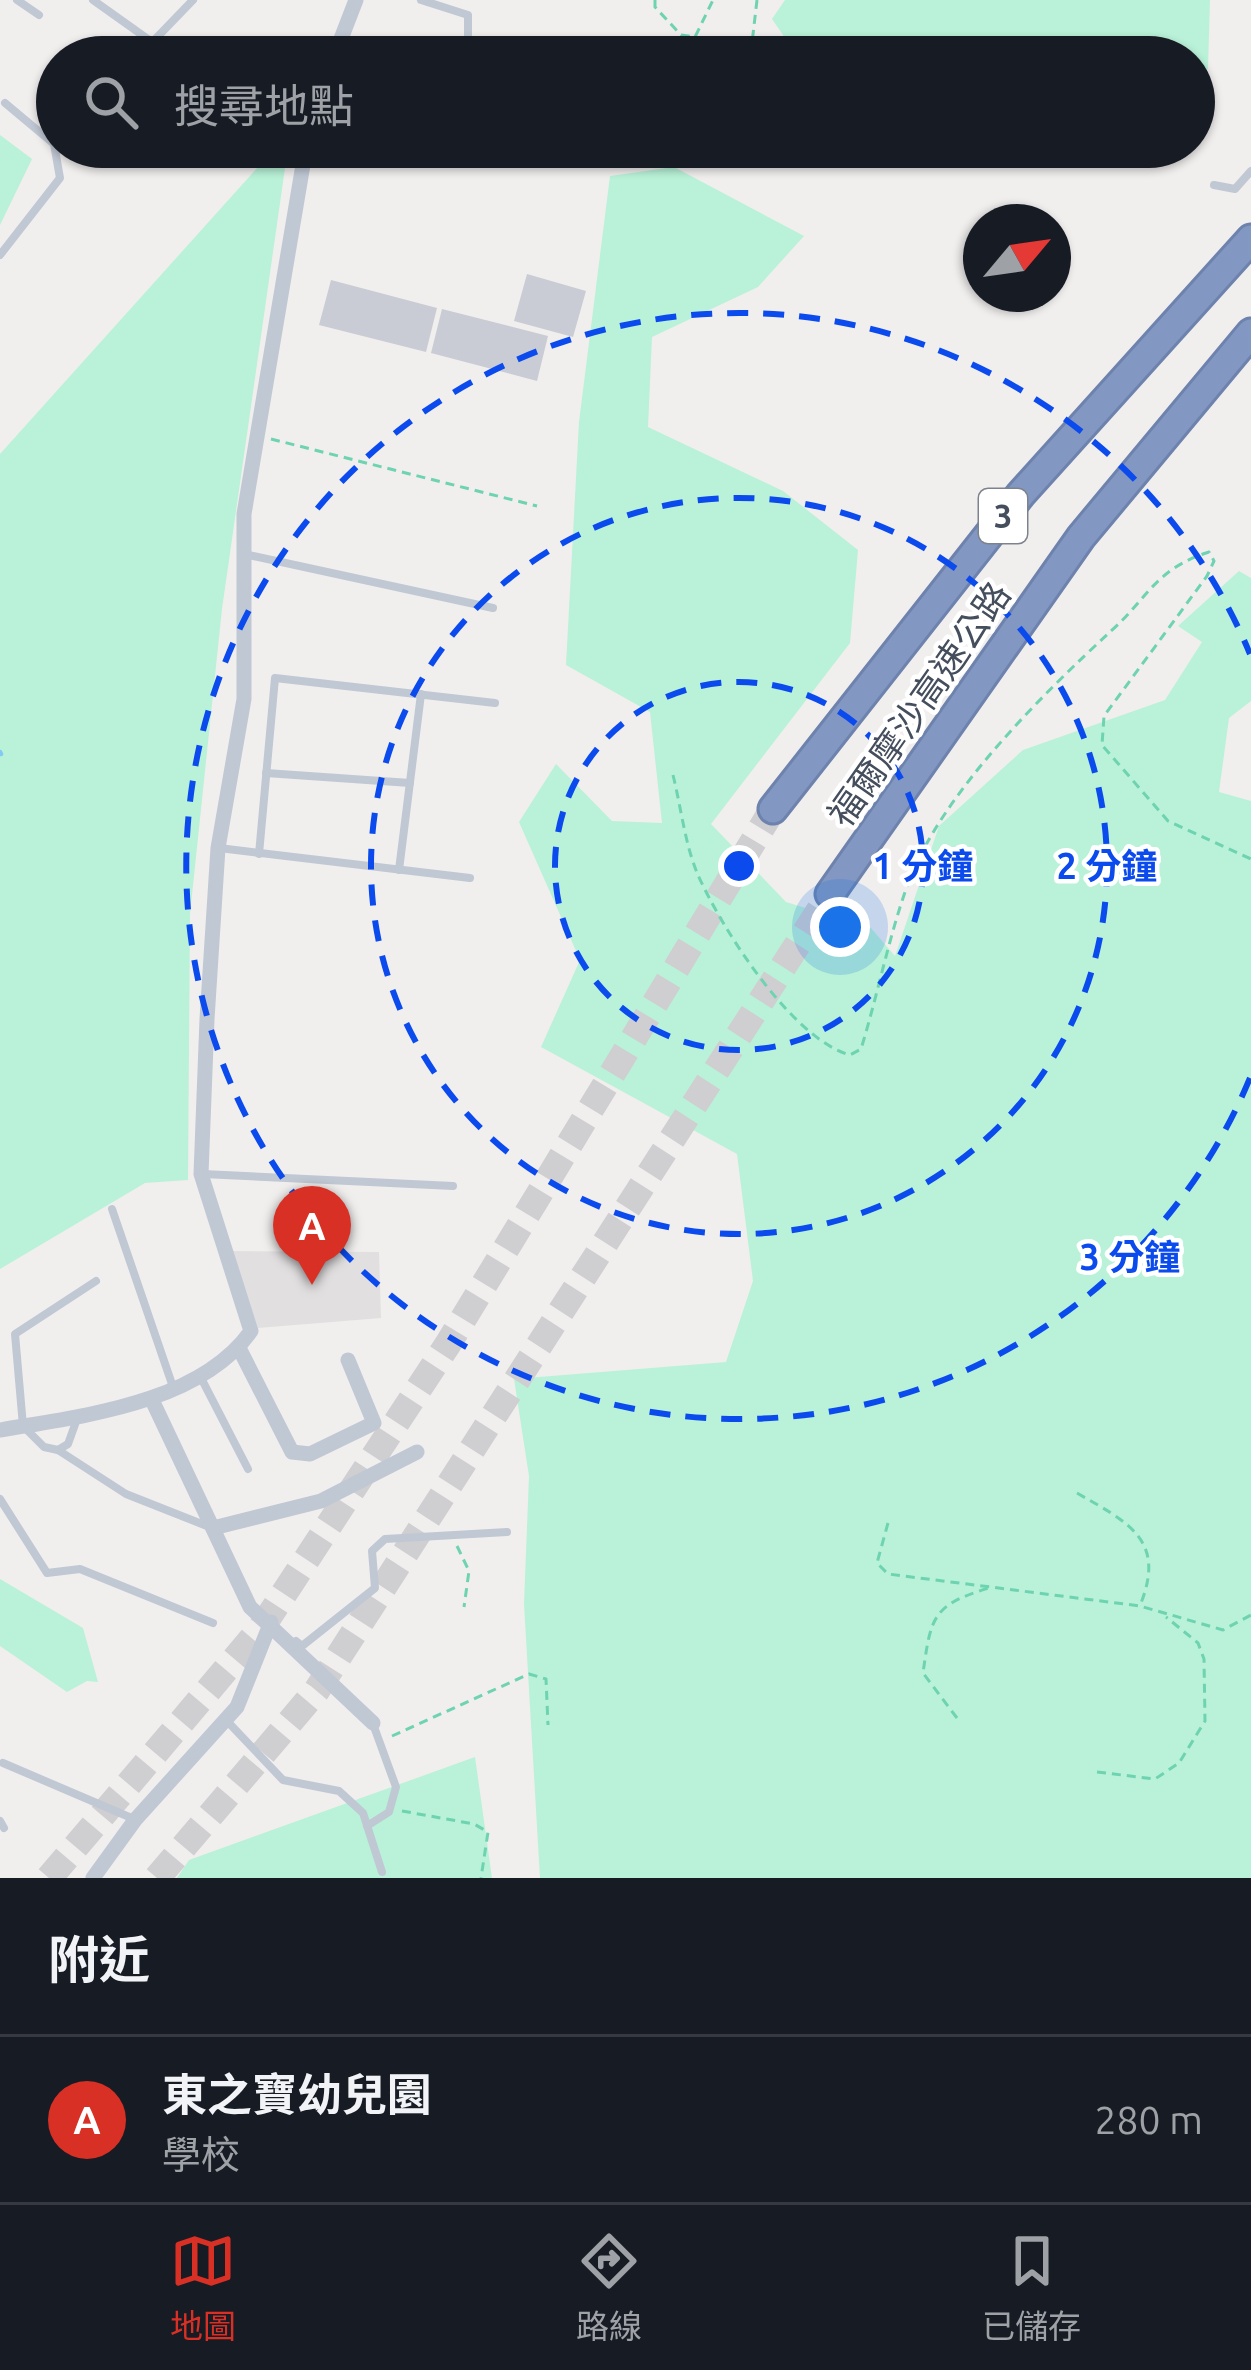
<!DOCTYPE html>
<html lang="zh-TW">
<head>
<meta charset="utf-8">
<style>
  :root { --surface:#171b24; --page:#242831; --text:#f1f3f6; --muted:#9ea1a6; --line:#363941; --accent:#d93025 }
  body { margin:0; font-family:Ubuntu,"Noto Sans TC",sans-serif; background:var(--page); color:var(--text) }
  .compass { position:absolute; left:963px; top:204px; width:108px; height:108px; border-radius:50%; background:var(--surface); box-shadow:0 3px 9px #0004; rotate:61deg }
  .you { position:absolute; left:840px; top:927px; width:42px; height:42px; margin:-30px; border:9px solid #fff; border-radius:50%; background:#1a73e8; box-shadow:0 0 0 18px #1a73e833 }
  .badge { display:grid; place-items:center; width:78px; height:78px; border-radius:50%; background:var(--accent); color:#fff; font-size:39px; font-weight:700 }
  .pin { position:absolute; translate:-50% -99px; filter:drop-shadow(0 3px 6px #0008) }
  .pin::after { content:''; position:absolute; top:63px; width:42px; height:36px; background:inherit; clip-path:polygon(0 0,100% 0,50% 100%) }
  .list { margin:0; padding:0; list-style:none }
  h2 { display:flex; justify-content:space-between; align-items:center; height:156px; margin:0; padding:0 48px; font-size:51px }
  h2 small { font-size:39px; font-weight:400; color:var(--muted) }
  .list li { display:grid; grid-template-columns:78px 1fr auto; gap:36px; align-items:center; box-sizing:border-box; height:168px; padding:0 48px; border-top:3px solid var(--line) }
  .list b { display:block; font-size:45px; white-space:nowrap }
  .list p { margin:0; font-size:39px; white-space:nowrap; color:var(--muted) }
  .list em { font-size:39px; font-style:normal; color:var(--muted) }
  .icon { flex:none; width:66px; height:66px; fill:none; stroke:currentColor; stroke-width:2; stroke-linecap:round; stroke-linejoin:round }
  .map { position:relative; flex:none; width:1251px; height:1878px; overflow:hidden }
  .search { position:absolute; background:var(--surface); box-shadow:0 3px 9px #0004; left:36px; right:36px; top:36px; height:132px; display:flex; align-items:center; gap:30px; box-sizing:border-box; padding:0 42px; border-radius:66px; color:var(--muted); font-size:45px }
  .sheet { height:324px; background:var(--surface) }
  nav { display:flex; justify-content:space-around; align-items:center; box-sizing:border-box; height:168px; border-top:3px solid var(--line); background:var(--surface); font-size:33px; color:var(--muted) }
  nav a { display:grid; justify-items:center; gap:6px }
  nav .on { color:var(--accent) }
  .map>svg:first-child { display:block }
  .education { fill:#e2dfe0 }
  .green { fill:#b9f2d8 }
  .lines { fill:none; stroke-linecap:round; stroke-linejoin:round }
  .stream { stroke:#82caf3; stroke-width:4.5 }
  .building { fill:#c9ccd4 }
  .motorway-tunnel { stroke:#cfced1; stroke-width:27; stroke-dasharray:27 14; stroke-linecap:butt }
  .motorway-casing { stroke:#6d82ad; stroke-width:33 }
  .path { stroke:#6ed3b1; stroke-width:3; stroke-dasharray:9 6; stroke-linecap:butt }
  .service { stroke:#c0c8d4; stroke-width:8 }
  .minor { stroke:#c0c8d4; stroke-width:15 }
  .motorway { stroke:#8297c1; stroke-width:27 }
  .ring { fill:none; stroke:#0b4bee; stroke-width:6; stroke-dasharray:21 15 }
  .labels { text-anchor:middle; stroke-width:9; stroke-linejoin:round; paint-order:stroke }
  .shield { fill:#fff; stroke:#7d838e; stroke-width:3 }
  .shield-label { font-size:33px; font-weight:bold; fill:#454e5d }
  .street-label { font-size:36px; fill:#454e5d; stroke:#fff }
  .centre { fill:#0b4bee; stroke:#fff; stroke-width:6 }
  .ring-label { font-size:36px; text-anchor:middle; font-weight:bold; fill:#0b4bee; stroke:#fff; stroke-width:9; stroke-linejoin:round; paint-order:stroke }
</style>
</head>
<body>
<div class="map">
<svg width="1251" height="1878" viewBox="0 0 1251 1878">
  <rect width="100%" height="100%" fill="#f1eeee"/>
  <!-- education -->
  <path class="education" d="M232 1251 379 1252 381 1318 258 1328Z"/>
  <!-- green -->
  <g class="green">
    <path d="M785 0H1210L1208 69 1194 72V57H798L772 19Z"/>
    <path d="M0 135 32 159 0 225Z"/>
    <path d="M276 147H288L222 609 190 914 188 1180 145 1183 0 1269V454Z"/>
    <path d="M674 167 804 236 758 287 652 337 648 427 783 491 858 550 850 643 711 824 786 902 871 928 895 956 939 826 1023 750 1165 700 1202 642 1178 626 1239 571 1251 578V701L1229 718 1219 792 1251 801V1878H540L524 1604 529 1476 514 1379 726 1362 753 1281 737 1154 541 1047 580 960 519 822 556 764 612 821 662 823 650 712 566 665 579 422 610 176Z"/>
    <path d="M0 1579 83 1628 98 1682 87 1681 67 1692 0 1646Z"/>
    <path d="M475 1757 492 1878H177L189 1860Z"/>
  </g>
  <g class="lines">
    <!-- stream -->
    <path class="stream" d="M0 752 1 754"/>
  </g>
  <!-- building -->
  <g class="building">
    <path d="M527 274 586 291 573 337 514 321Z"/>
    <path d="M331 280 437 308 426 352 319 325Z"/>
    <path d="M442 309 548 336 537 381 431 353Z"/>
  </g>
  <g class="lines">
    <!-- motorway-tunnel -->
    <g class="motorway-tunnel">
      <path d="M49 1878 262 1627 448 1344 773 809"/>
      <path d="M157 1878 317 1690 830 894"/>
    </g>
    <defs>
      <g id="motorway">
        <path d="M773 809 1021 494 1251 239"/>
        <path d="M830 894 1081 537 1251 333"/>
      </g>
    </defs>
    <!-- motorway casing -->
    <use href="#motorway" class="motorway-casing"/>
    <!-- path -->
    <g class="path">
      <path d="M655 0V7L681 35 695 37 713 0"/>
      <path d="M757 0 752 43 761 57"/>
      <path d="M271 439 537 506"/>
      <path d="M673 775C681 807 685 845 698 875 722 929 792 1039 850 1055L861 1049C878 994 889 935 909 881 943 792 1042 695 1111 631 1149 597 1155 569 1209 552L1214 561 1207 576 1104 716 1102 745 1168 821 1251 859"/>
      <path d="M1077 1493C1127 1522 1166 1539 1141 1603"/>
      <path d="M888 1523 877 1563 888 1574 1140 1606 1223 1630 1251 1615"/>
      <path d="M457 1546 469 1571 464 1607"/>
      <path d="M957 1718 923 1673C931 1617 932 1605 989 1588"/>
      <path d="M392 1736 529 1674 546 1679 548 1725"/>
      <path d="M1097 1772 1155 1779 1179 1763 1205 1721 1204 1659 1198 1643 1166 1617"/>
      <path d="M402 1811 474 1824 488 1832 481 1878"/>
    </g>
    <!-- service -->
    <g class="service">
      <path d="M17 0 39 15"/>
      <path d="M93 0 152 42"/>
      <path d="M421 0 468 15V52L440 51"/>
      <path d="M138 57 193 0"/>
      <path d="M1214 185 1235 189 1251 171"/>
      <path d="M0 255 60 178 54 144 5 103"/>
      <path d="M244 554 493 608"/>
      <path d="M266 773 410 783"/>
      <path d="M219 848 470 878"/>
      <path d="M259 854 275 678 495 703"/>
      <path d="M399 870 421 694"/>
      <path d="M203 1174 453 1186"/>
      <path d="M112 1209 173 1387"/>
      <path d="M96 1281 15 1334 23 1426 44 1447 58 1450 126 1494 212 1528"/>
      <path d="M199 1374 248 1469"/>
      <path d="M58 1450 68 1444 77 1419"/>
      <path d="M0 1499 47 1573 80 1569 213 1623"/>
      <path d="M296 1641 302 1646 375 1588 372 1551 385 1539 507 1532"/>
      <path d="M227 1721 283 1780 339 1791 363 1813 382 1872"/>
      <path d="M3 1763 134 1819"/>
      <path d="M0 1821 4 1828"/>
      <path d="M367 1826 389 1812 396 1787 373 1724"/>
    </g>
    <!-- minor -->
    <g class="minor">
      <path d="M334 57 356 0"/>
      <path d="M239 1348 292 1452 310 1454 374 1423 348 1360"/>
      <path d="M152 1400 250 1607 373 1723"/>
      <path d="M0 1430C81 1416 199 1404 251 1331L201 1174 207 1019 218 848 244 699V514L306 147"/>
      <path d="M213 1528 321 1501 417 1452"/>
      <path d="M93 1878 135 1820 237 1707 271 1622"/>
    </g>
    <!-- motorway -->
    <use href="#motorway" class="motorway"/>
  </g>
  <!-- distance rings -->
  <g class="ring">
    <circle cx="739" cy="866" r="184"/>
    <circle cx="739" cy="866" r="368"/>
    <path d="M1250 1078A553 553 0 1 1 1250 654"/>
  </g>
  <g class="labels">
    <!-- shield labels -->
    <rect class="shield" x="979" y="489" width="48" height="54" rx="9"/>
    <g class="shield-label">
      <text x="1003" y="528">3</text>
    </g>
    <!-- street labels -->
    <g class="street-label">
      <text transform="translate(919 704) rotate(-55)" y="13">福爾摩沙高速公路</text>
    </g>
  </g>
  <circle cx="739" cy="866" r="18" class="centre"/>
  <g class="ring-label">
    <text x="923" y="879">1 分鐘</text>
    <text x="1107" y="879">2 分鐘</text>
    <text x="1130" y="1270">3 分鐘</text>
  </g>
</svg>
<svg class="compass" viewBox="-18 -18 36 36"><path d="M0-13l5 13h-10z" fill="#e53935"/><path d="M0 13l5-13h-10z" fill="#9ea1a6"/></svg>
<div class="you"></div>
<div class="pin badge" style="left:312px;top:1285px">A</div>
<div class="search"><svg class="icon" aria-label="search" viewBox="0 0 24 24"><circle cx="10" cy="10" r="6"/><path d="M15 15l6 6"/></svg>搜尋地點</div>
</div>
<section class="sheet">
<h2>附近<small></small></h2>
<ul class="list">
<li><span class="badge">A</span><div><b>東之寶幼兒園</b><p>學校</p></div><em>280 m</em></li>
</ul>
</section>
<nav>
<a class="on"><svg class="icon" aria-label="map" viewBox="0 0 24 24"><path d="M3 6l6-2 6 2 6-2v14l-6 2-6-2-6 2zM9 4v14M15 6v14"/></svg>地圖</a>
<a><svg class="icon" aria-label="directions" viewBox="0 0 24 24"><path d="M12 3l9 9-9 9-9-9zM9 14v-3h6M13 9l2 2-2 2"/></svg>路線</a>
<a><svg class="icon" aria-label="saved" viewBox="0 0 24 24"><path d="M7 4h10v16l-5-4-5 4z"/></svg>已儲存</a>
</nav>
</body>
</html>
